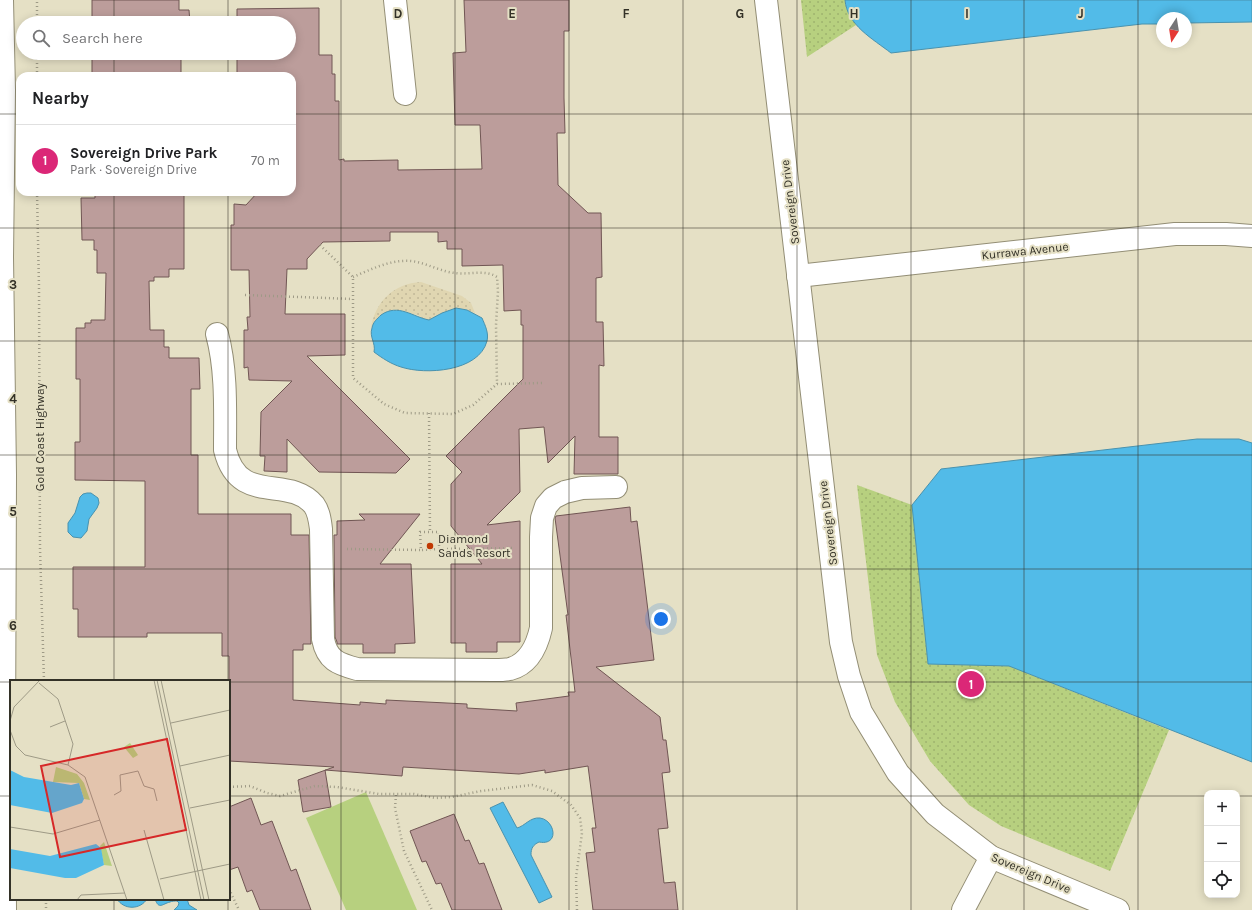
<!DOCTYPE html>
<html lang="en">
<head>
<meta charset="utf-8">
<style>
  :root { --surface:#fff; --page:#f2f2f2; --text:#202124; --muted:#757577; --line:#e0e0e0; --accent:#db2777 }
  body { margin:0; font-family:Karla,sans-serif; background:var(--page); color:var(--text) }
  .controls { position:absolute; right:12px; bottom:12px; display:grid; overflow:hidden; border-radius:8px; box-shadow:0 2px 10px #0003 }
  .controls button { width:36px; height:36px; display:grid; place-items:center; padding:0; border:0; border-bottom:1px solid var(--line); background:var(--surface); color:var(--text); font:20px sans-serif }
  .compass { position:absolute; left:1156px; top:12px; width:36px; height:36px; border-radius:50%; background:var(--surface); box-shadow:0 2px 10px #0003; rotate:192deg }
  .you { position:absolute; left:661px; top:619px; width:14px; height:14px; margin:-10px; border:3px solid #fff; border-radius:50%; background:#1a73e8; box-shadow:0 0 0 6px #1a73e833 }
  .badge { display:grid; place-items:center; width:26px; height:26px; border-radius:50%; background:var(--accent); color:#fff; font-size:13px; font-weight:700 }
  .pin { position:absolute; translate:-50% -50%; border:2px solid #fff; box-shadow:0 1px 4px #0006 }
  .list { margin:0; padding:0; list-style:none }
  h2 { display:flex; justify-content:space-between; align-items:center; height:52px; margin:0; padding:0 16px; font-size:17px }
  h2 small { font-size:13px; font-weight:400; color:var(--muted) }
  .list li { display:grid; grid-template-columns:26px 1fr auto; gap:12px; align-items:center; box-sizing:border-box; height:72px; padding:0 16px; border-top:1px solid var(--line) }
  .list b { display:block; font-size:15px; white-space:nowrap }
  .list p { margin:0; font-size:13px; white-space:nowrap; color:var(--muted) }
  .list em { font-size:13px; font-style:normal; color:var(--muted) }
  .icon { flex:none; width:22px; height:22px; fill:none; stroke:currentColor; stroke-width:2; stroke-linecap:round; stroke-linejoin:round }
  .map { position:relative; flex:none; width:1252px; height:910px; overflow:hidden }
  .search { position:absolute; background:var(--surface); box-shadow:0 2px 10px #0003; left:16px; top:16px; width:280px; height:44px; display:flex; align-items:center; gap:10px; box-sizing:border-box; padding:0 14px; border-radius:22px; color:var(--muted); font-size:15px }
  .panel { position:absolute; background:var(--surface); box-shadow:0 2px 10px #0003; left:16px; top:72px; width:280px; height:124px; border-radius:12px }
  .map>svg:first-child { display:block }
  .grass { fill:url(#grass-dots) }
  .sand { fill:url(#sand-dots) }
  .pitch { fill:#b7d07f }
  .water { fill:#52bbe8; stroke:#4992ae }
  .building { fill:#bc9d9b; stroke:#715654 }
  .lines { fill:none; stroke-linecap:round; stroke-linejoin:round }
  .street-casing { stroke:#938e75; stroke-width:24 }
  .highway-casing { stroke:#938e75; stroke-width:24 }
  .path { stroke:#9e9a86; stroke-width:2.5; stroke-dasharray:1 3; stroke-linecap:butt }
  .street { stroke:#fff; stroke-width:22 }
  .highway { stroke:#fff; stroke-width:22 }
  .grid { fill:none; stroke:#333127; stroke-width:1; stroke-opacity:0.55 }
  .poi-dot { fill:#c13903; stroke:#e5e0c5; stroke-width:1.5 }
  .labels { text-anchor:middle; stroke-width:4; stroke-linejoin:round; paint-order:stroke }
  .street-label { font-size:12px; fill:#333127; stroke:#e5e0c5 }
  .poi-label { font-size:12px; fill:#333127; stroke:#e5e0c5; text-anchor:start }
  .inset-road { fill:none; stroke:#9e9a86; stroke-width:1 }
  .view { fill:#d62828; fill-opacity:0.15; stroke:#d62828; stroke-width:2 }
  .inset-edge { fill:none; stroke:#333127; stroke-width:2 }
  .grid-label { font-size:13px; text-anchor:middle; font-weight:bold; fill:#333127; stroke:#e5e0c5; stroke-width:4; stroke-linejoin:round; paint-order:stroke }
</style>
</head>
<body>
<div class="map">
<svg width="1252" height="910" viewBox="0 0 1252 910">
  <defs>
    <pattern id="grass-dots" width="8" height="8" patternUnits="userSpaceOnUse"><rect width="8" height="8" fill="#b7d07f"/><path d="M2 2h.1M6 6h.1" fill="none" stroke="#9eb36e" stroke-width="1.8" stroke-linecap="round"/></pattern>
    <pattern id="sand-dots" width="8" height="8" patternUnits="userSpaceOnUse"><rect width="8" height="8" fill="#e0d6b1"/><path d="M2 2h.1M6 6h.1" fill="none" stroke="#c1b898" stroke-width="1.8" stroke-linecap="round"/></pattern>
  </defs>
  <rect width="100%" height="100%" fill="#e5e0c5"/>
  <!-- grass -->
  <g class="grass">
    <path d="M801 0H845L846 8 856 25 807 57Z"/>
    <path d="M857 485 912 505 928 664 1009 666 1169 730 1110 871 1001 826 969 805 930 761 895 702 877 655Z"/>
  </g>
  <!-- sand -->
  <path class="sand" d="M421 282 462 296 471 303 475 313 467 310 456 308 429 320 423 319 418 315 394 311 374 322 371 328C375 302 394 283 421 282Z"/>
  <!-- pitch -->
  <path class="pitch" d="M366 792 417 910H346L306 818Z"/>
  <!-- water -->
  <g class="water">
    <path d="M845 0H1252V22L1186 23V18H1162V24H1142L891 53C873 39 847 25 845 0Z"/>
    <path d="M456 308 467 310 482 318C485 325 489 333 487 341 479 372 425 375 401 367 391 364 382 358 374 352 376 343 369 337 372 328 373 322 377 319 381 315 398 303 413 317 429 320L442 313Z"/>
    <path d="M1197 439H1239L1252 443V762L1009 666 928 664 912 505 941 469Z"/>
    <path d="M87 493H91L98 498 99 503 97 508 89 519 87 531 81 538 73 537 68 532V523L75 513 80 497 83 494Z"/>
    <path d="M503 802 517 828C525 826 530 817 540 818 555 820 560 846 539 842 533 845 531 848 531 855L552 897 539 903 490 808Z"/>
    <path d="M117 899H147C140 910 124 910 117 899Z"/>
    <path d="M155 899H187L189 905 197 910H174L178 906 179 903 177 901C176 901 171 901 170 902 162 904 159 910 155 899Z"/>
  </g>
  <!-- building -->
  <g class="building">
    <path d="M92 0H179V10H189L190 23H92Z"/>
    <path d="M464 0H569V31H564V98L565 133H557L558 185 588 213H601L602 277 596 278V322H603L604 366 599 365V437H618V474H574L575 436 548 463 544 427 519 429 520 492 487 525 520 521V642H497V652H466V643H451V564H482L451 526V484L462 472 446 456 523 379V325H521V310L504 311 503 265 462 266V249H447V241L438 242V232H390V241L323 242 307 259V269H287L285 314H345V355L307 356 410 459 396 473 319 472 287 439V472L264 471 265 456H260L261 412 292 381 249 380 248 367 244 368V330H248L247 317H250L249 270H231V225H234V204L246 205 258 192H292V76L237 75V53H289V23H237V9L319 8V55H332V74H335V101H339V160L344 159V161L398 160V170L482 169 480 125H455L453 53 466 52Z"/>
    <rect x="92" y="53" width="89" height="23"/>
    <path d="M95 192H184V269H169V277H154V281H149L150 330H164V347H169V358H199L200 389H191V455H198V514H291V535H309L311 644H303V650H293V700L360 705V702L386 704V700L467 704V708L517 711 516 703 569 696 568 692H575L566 615H568L555 518 556 516 630 507 631 522 637 521 654 660 596 667 660 717 663 740H666L670 772 662 773 668 828 658 829 664 883 675 882 678 910H593L586 853 595 852 592 828H596L588 766 545 773V770L519 774 403 767 402 776 325 770 331 807 303 812 298 780 334 767 229 761V656H222V633H147V637H78V609H73V567H145V481L75 480V442H80V379H76V328H85V323H91V320H105L106 273H97V250H94V240H82L81 198H95Z"/>
    <path d="M359 514H420L380 564H411L415 643 395 644V653H363V644H337V642L335 637 334 535H337V521L365 520Z"/>
    <path d="M251 798 261 825 272 821 291 871 296 869 311 910H260L252 890 247 892 238 867 229 870V807Z"/>
    <path d="M454 814 465 841 469 840 479 864 484 863 502 910H452L441 883 436 884 426 861 422 862 410 831Z"/>
  </g>
  <g class="lines">
    <defs>
      <g id="street">
        <path d="M395 0 405 94"/>
        <path d="M766 0 841 642 849 676 861 712 898 773 935 814 991 857 1118 910"/>
        <path d="M798 276 1175 234H1226L1252 236"/>
        <path d="M217 334C227 371 225 412 225 450 239 507 288 474 314 505 319 512 320 521 321 529L323 639C327 660 338 664 357 669L494 670C499 670 505 670 510 669 529 664 537 646 541 628V537L542 518 546 506 553 498 565 492 582 488 616 487"/>
        <path d="M963 910 991 857"/>
      </g>
      <path id="highway" d="M2 0 4 90 2 257 5 475 4 750 5 910"/>
    </defs>
    <!-- street casing -->
    <use href="#street" class="street-casing"/>
    <!-- highway casing -->
    <use href="#highway" class="highway-casing"/>
    <!-- path -->
    <g class="path">
      <path d="M37 23V0"/>
      <path d="M37 76V53"/>
      <path d="M37 192 39 287 40 548 44 681"/>
      <path d="M320 245 353 277V378L384 404 405 413 453 414 473 405 497 384 542 383"/>
      <path d="M353 277C372 269 395 257 417 262 430 265 443 272 455 273 469 275 485 269 497 277L498 291 496 325 497 384"/>
      <path d="M245 295 353 299"/>
      <path d="M429 413 430 532"/>
      <path d="M420 532H439V549L421 550Z"/>
      <path d="M347 549 421 550"/>
      <path d="M439 549 515 548"/>
      <path d="M229 787 250 786 267 793 280 796 315 786 337 787 379 794H414L435 798 452 797 481 791 532 785 552 791 571 805 580 818 582 833 576 877 577 910"/>
      <path d="M396 795 395 808 404 851 432 910"/>
      <path d="M229 889 239 910"/>
      <path d="M46 899V910"/>
    </g>
    <!-- street -->
    <use href="#street" class="street"/>
    <!-- highway -->
    <use href="#highway" class="highway"/>
  </g>
  <!-- grid -->
  <path class="grid" d="M114 0V23M228 0V23M341 0V910M455 0V910M569 0V910M683 0V910M797 0V910M911 0V910M1024 0V910M1138 0V910M114 53V76M228 53V76M0 114H20M292 114H1252M114 192V681M228 192V681M0 228H1252M0 341H1252M0 455H1252M0 569H1252M0 682H11M229 682H1252M0 796H11M229 796H1207M1237 796H1252M114 899V910M228 899V910"/>
  <!-- markers -->
  <circle class="poi-dot" cx="430" cy="546" r="4"/>
  <g class="labels">
    <!-- street labels -->
    <g class="street-label">
      <text transform="translate(790 202) rotate(-97)" y="4">Sovereign Drive</text>
      <text transform="translate(1025 251) rotate(-6)" y="4">Kurrawa Avenue</text>
      <text transform="translate(40 437) rotate(-90)" y="4">Gold Coast Highway</text>
      <text transform="translate(828 523) rotate(-97)" y="4">Sovereign Drive</text>
      <text transform="translate(1031 873) rotate(23)" y="4">Sovereign Drive</text>
    </g>
    <!-- poi labels -->
    <g class="poi-label">
      <text x="438" y="543">Diamond<tspan x="438" dy="14">Sands Resort</tspan></text>
    </g>
  </g>
  <!-- overview -->
  <g transform="translate(10 680)">
    <rect width="220" height="220" fill="#e5e0c5"/>
    <path d="M46 87 67 94 74 103 80 120 74 119 69 103 43 102ZM94 162 102 186 94 185 90 166Z" fill="#b7d07f"/>
    <path d="M120 63 128 75 123 78 114 67Z" fill="#b7d07f"/>
    <path d="M0 90 14 97 61 105 69 103 74 119 72 123 42 133 0 125ZM86 164 91 168 94 185 66 198H55L0 188V169L40 176Z" fill="#52bbe8"/>
    <path class="inset-road" d="M144 0 191 220M147 0 194 220M151 0 199 220M29 3 48 19 63 64 58 85M0 41 4 27 30 0M161 43 220 30M40 47 55 41M0 50 6 66 15 75 58 85 75 97 117 220M170 86 220 75M104 115 111 111 110 95 128 91 134 106 144 109 147 121M180 128 220 120M0 147 43 154 90 140M134 150 154 220M150 199 220 184M67 220 71 215 115 213"/>
    <path class="view" d="M157 59 176 150 50 177 31 86Z"/>
    <rect width="220" height="220" class="inset-edge"/>
  </g>
  <g class="grid-label">
    <text x="398" y="18">D</text>
    <text x="512" y="18">E</text>
    <text x="626" y="18">F</text>
    <text x="740" y="18">G</text>
    <text x="854" y="18">H</text>
    <text x="967" y="18">I</text>
    <text x="1081" y="18">J</text>
    <text x="13" y="289">3</text>
    <text x="13" y="403">4</text>
    <text x="13" y="516">5</text>
    <text x="13" y="630">6</text>
  </g>
</svg>
<div class="controls">
<button>+</button>
<button>−</button>
<button><svg class="icon" aria-label="locate" viewBox="0 0 24 24"><circle cx="12" cy="12" r="6"/><path d="M12 2v4M12 18v4M2 12h4M18 12h4"/></svg></button>
</div>
<svg class="compass" viewBox="-18 -18 36 36"><path d="M0-13l5 13h-10z" fill="#e53935"/><path d="M0 13l5-13h-10z" fill="#757577"/></svg>
<div class="you"></div>
<div class="pin badge" style="left:971px;top:684px">1</div>
<div class="search"><svg class="icon" aria-label="search" viewBox="0 0 24 24"><circle cx="10" cy="10" r="6"/><path d="M15 15l6 6"/></svg>Search here</div>
<section class="panel">
<h2>Nearby<small></small></h2>
<ul class="list">
<li><span class="badge">1</span><div><b>Sovereign Drive Park</b><p>Park · Sovereign Drive</p></div><em>70 m</em></li>
</ul>
</section>
</div>
</body>
</html>
